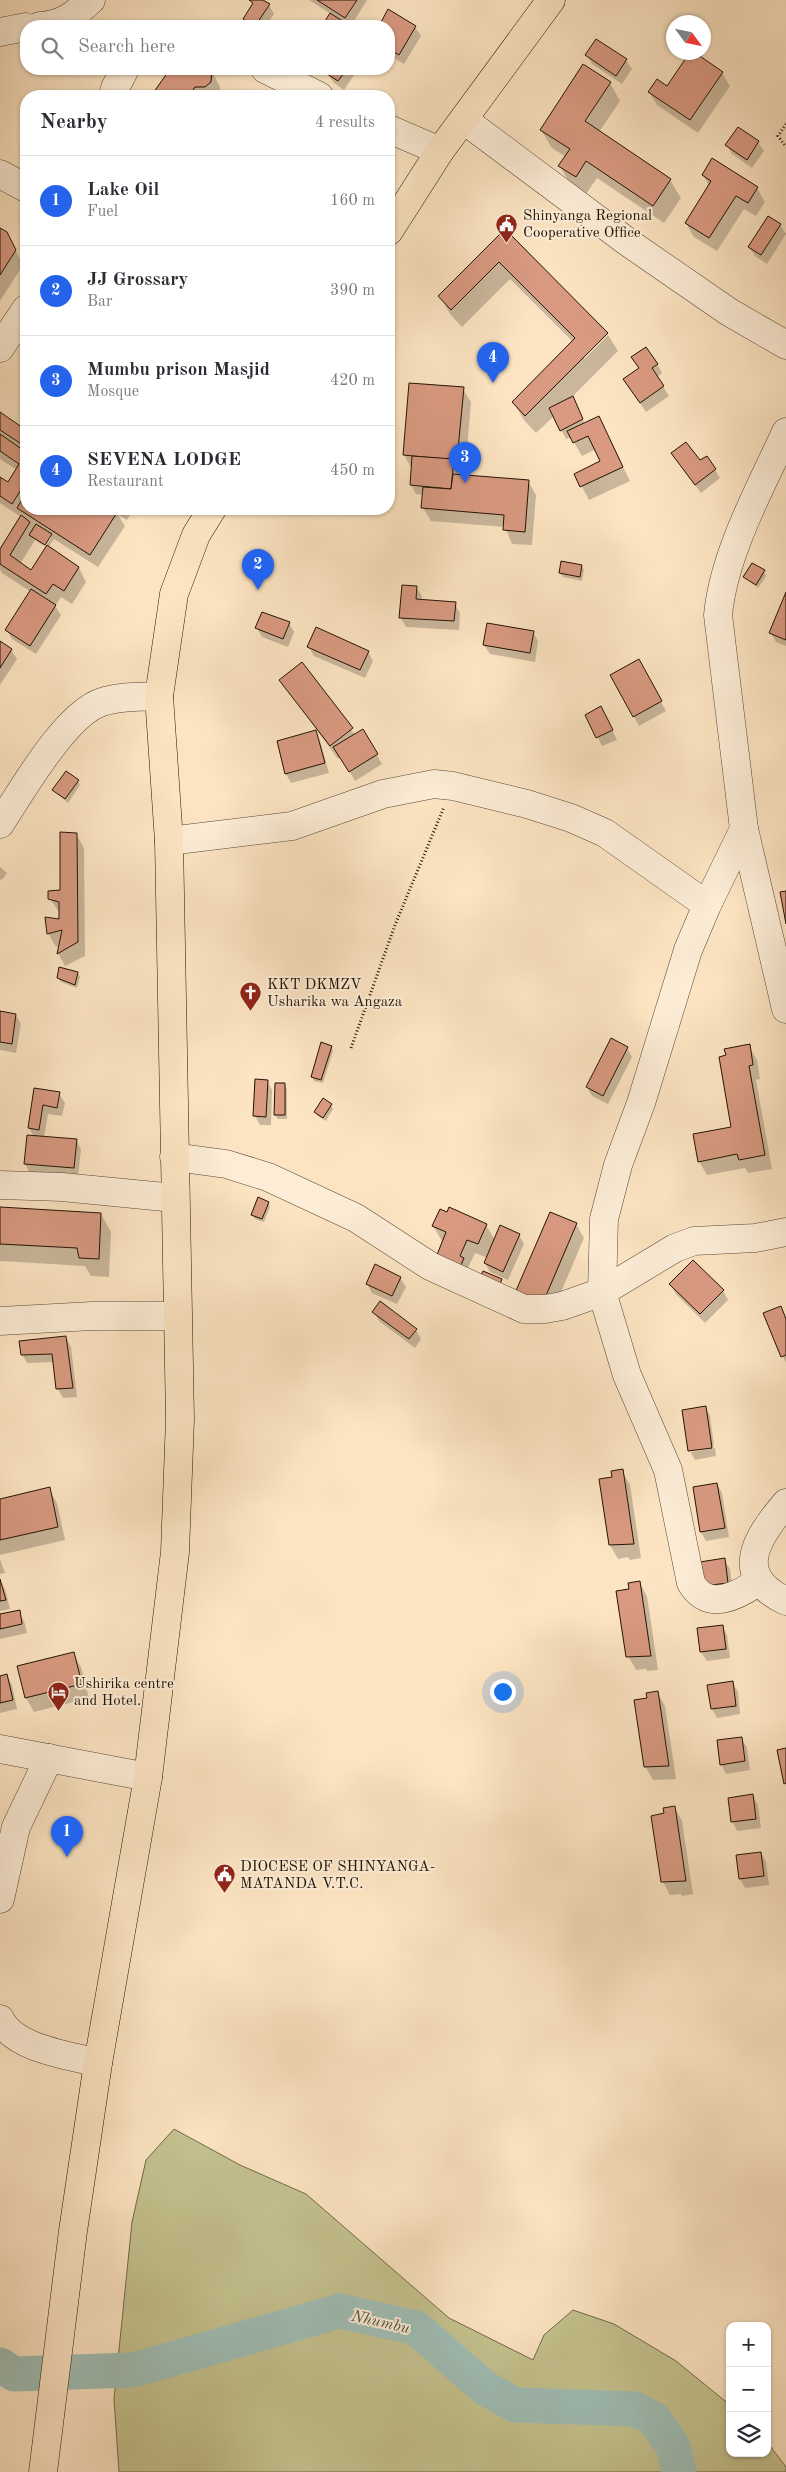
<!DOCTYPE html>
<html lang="en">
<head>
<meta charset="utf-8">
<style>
  :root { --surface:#fff; --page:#f7f7f7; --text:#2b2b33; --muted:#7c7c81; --line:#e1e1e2; --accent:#2563eb }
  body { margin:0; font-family:"Old Standard TT",serif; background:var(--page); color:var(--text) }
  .controls { position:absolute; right:15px; bottom:15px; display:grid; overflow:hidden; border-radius:10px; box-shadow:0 1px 4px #0004 }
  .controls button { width:45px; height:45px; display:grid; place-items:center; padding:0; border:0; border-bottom:1px solid var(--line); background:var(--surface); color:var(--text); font:25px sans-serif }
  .compass { position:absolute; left:666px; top:15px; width:45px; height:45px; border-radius:50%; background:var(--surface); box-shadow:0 1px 4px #0004; rotate:123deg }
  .you { position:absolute; left:502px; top:1691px; width:18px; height:18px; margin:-12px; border:4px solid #fff; border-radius:50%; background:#1a73e8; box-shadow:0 0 0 8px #1a73e833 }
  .badge { display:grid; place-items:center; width:32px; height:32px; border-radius:50%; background:var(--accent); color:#fff; font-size:16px; font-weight:700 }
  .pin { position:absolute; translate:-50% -41px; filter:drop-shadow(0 1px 2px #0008) }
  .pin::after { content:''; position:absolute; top:26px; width:18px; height:15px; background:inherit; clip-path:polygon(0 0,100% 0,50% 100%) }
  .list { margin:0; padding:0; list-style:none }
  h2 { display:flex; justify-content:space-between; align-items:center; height:65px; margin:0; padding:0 20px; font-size:21px }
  h2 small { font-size:16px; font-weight:400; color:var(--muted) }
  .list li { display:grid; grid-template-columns:32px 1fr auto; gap:15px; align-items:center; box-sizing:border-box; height:90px; padding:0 20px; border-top:1px solid var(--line) }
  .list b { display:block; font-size:19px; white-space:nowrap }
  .list p { margin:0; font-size:16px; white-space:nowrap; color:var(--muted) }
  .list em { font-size:16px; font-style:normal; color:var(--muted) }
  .icon { flex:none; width:28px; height:28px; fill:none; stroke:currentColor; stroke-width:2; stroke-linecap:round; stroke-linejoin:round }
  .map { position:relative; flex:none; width:786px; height:2472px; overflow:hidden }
  .search { position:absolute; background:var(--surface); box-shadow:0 1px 4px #0004; left:20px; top:20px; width:375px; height:55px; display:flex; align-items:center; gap:12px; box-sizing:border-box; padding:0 18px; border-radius:20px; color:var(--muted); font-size:19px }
  .panel { position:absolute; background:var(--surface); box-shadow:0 1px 4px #0004; left:20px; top:90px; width:375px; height:425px; border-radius:20px }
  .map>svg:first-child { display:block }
  .green { fill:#c4c28f; stroke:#726a49 }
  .shadow { fill:#0003; fill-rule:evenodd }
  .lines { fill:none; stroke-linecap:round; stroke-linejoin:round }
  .river { stroke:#9fbeb5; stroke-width:35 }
  .building { fill:#d99a81; stroke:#211303 }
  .minor-casing { stroke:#584733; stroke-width:29 }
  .highway-casing { stroke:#211303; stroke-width:29 }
  .path { stroke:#211303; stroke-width:3; stroke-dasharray:1 2.5; stroke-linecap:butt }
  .minor { stroke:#fdedd7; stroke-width:28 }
  .highway { stroke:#fce4c2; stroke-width:28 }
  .labels { text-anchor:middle; stroke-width:4; stroke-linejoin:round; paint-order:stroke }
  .poi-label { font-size:15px; fill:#211303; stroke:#fdedd7; text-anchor:start }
  .water-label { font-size:16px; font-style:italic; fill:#4d4f41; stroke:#fdedd7 }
</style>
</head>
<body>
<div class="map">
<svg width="786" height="2472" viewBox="0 0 786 2472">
  <rect width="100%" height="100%" fill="#fce4c2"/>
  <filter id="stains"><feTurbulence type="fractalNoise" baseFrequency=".004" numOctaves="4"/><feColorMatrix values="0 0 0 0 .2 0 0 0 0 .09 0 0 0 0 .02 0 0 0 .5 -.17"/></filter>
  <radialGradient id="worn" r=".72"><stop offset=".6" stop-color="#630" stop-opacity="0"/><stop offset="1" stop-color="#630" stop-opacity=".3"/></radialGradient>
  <!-- green -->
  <path class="green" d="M174 2129 240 2165 306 2194 449 2318 533 2360 544 2335 573 2310 614 2324 676 2361 730 2405V2453H767V2442L786 2467V2472H119L114 2399 132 2222 146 2160Z"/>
  <!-- shadow -->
  <g class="shadow">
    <path d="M251 0H261L269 5 274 14 266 26H248L244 19 253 5Z"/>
    <path d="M309 0H367L351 26 342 21 345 26H324L331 14Z"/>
    <path d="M389 11 415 27 421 36 404 64 389 55V26H380Z"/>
    <path d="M597 41 626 60 632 69 622 84 592 64 587 55Z"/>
    <path d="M101 69H111L108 73Z"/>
    <path d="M172 69H211L220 87 219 96H153Z"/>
    <path d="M332 69H358L344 90 334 83 328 74Z"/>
    <path d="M722 73 730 86 698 133 657 105 649 92Z"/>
    <path d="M610 83 620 101 599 132 670 180 681 198 664 223 597 178 586 194 570 184 560 166 566 157 552 148 541 130Z"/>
    <path d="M738 129 758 142 764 151 752 168 732 154 727 145Z"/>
    <path d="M703 175 757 188 765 202 756 216 744 209 717 251 694 237 686 223 709 186Z"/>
    <path d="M769 217 780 225 786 234 767 264 755 256 749 247Z"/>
    <path d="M0 229 14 247 23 265 0 301Z"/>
    <path d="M505 230 607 333 584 355V359L608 335 618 351 572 397 585 424 598 417 630 481 589 500 576 475 602 462 596 449 582 456 571 437 566 439 554 416 536 433 524 420 513 402 573 342 510 279 462 327 450 314 440 296Z"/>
    <path d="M657 364 662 373 657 377 669 396 646 412 624 379Z"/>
    <path d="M410 384 463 389 471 402 465 473 458 472V476L528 481 536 495 532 545 512 544 505 527 431 521 423 508 424 495 416 494 411 485 412 469 404 455Z"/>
    <path d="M0 414 26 431V509H134L127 520 118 515 125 526 98 567 54 539 48 547 79 568 86 582 72 604 61 597 55 606 61 615 36 654 12 639 7 630 31 592 2 573 0 569V551L21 517 0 503V478L8 483 17 470 0 459ZM49 537H52L45 547 47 548 31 571 20 564 35 540 43 545Z"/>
    <path d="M678 462H700L715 470 720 478 701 493Z"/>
    <path d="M581 566 584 570 582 581 563 577 560 573Z"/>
    <path d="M764 571 766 576 758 588 745 577Z"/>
    <path d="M416 587 422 596 421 601 455 604 460 613 459 630 406 627 401 618Z"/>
    <path d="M786 595V646L776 642 771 633Z"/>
    <path d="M289 623 294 632 288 647 262 637 257 628Z"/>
    <path d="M533 632 538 641 535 662 490 654 484 645Z"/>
    <path d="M0 643 11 650 17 659 0 685Z"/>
    <path d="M309 647 368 652 373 661 365 678 314 656Z"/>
    <path d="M638 661 666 711 639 726 612 676Z"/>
    <path d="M302 664 355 735 362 730 382 764 355 781 341 757 338 759 281 681Z"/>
    <path d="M586 715 606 717 617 740 602 746Z"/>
    <path d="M315 732 320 741 329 773 291 783 286 774Z"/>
    <path d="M78 781 80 785 68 803 54 790Z"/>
    <path d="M76 834 84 848 85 956 65 966 58 953 59 946 56 947 48 933 60 920V913L50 899 61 891Z"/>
    <path d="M0 867 7 873 2 880 0 879Z"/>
    <path d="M78 973 80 977 77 988 61 982 58 978Z"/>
    <path d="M0 1012 16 1015 21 1024 16 1053 0 1050Z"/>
    <path d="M749 1046 757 1060 760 1079 756 1080 772 1169 748 1173 745 1168 707 1175 699 1161 732 1128Z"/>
    <path d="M331 1047 333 1051 323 1083 314 1081 312 1076Z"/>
    <path d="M627 1048 632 1057 608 1104 592 1096 587 1087Z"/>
    <path d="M267 1081 272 1090 271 1125H260L255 1116Z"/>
    <path d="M285 1085 287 1089V1119H278L275 1115Z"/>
    <path d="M35 1090 59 1094 65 1103 62 1116 48 1114 44 1137 76 1140 81 1149 78 1177 30 1173 25 1164 34 1137 29 1128Z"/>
    <path d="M331 1105 333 1109 326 1121 318 1116 316 1112Z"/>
    <path d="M268 1203 270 1207 264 1222 255 1219 252 1215Z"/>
    <path d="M0 1208 101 1214 111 1232 109 1277 91 1276 85 1266 0 1261Z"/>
    <path d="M576 1224 584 1238 550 1318 525 1307Z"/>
    <path d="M486 1225 495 1240 519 1235 524 1244 508 1280 490 1272 485 1263 488 1258 475 1253 468 1268 471 1273 467 1283 433 1226Z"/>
    <path d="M400 1278 406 1287 397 1304 372 1293 367 1283Z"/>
    <path d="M671 1285 723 1291 728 1300 705 1323 676 1294Z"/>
    <path d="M380 1303 416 1330 421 1339 415 1348 379 1321 374 1312Z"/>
    <path d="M780 1308 786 1318V1363L765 1314Z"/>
    <path d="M66 1337 71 1347 77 1397 63 1398 58 1389 54 1362 27 1363 22 1354Z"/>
    <path d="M705 1407 710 1416 714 1446 691 1449V1452L715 1448 716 1456 695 1460 690 1451Z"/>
    <path d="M622 1471 630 1485 641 1558 630 1560 628 1557 618 1559 610 1545 601 1480 613 1478Z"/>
    <path d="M717 1484 722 1493 729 1537 706 1541 701 1532Z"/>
    <path d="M49 1489 57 1503 65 1540 0 1555V1500Z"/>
    <path d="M0 1559 5 1573 0 1574Z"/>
    <path d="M724 1560 730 1569 733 1592 709 1595Z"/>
    <path d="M0 1580 5 1589 10 1609 0 1611Z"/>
    <path d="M639 1582 647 1596 658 1670 647 1671 646 1669 636 1670 628 1656 630 1590Z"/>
    <path d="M19 1612 24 1621 27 1633 0 1639V1616Z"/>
    <path d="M722 1626 727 1635 730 1658 707 1661 701 1652Z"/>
    <path d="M73 1654 81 1667 89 1698 34 1712 26 1698 19 1667Z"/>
    <path d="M7 1676 12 1685 17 1709 0 1713V1677Z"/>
    <path d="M733 1683 738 1692 740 1714 717 1718 712 1709Z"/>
    <path d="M657 1692 665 1706 676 1779 653 1780 645 1766Z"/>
    <path d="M742 1739 747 1748 750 1770 726 1774 721 1764Z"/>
    <path d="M753 1796 758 1805 761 1828 737 1831 732 1821Z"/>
    <path d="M674 1807 682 1821 693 1894 682 1896 681 1894 670 1895 663 1882 665 1814Z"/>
    <path d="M761 1853 766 1862 769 1885 745 1888 740 1879Z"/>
  </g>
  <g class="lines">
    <!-- river -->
    <path class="river" d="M0 2365 14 2374 134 2370 340 2311 416 2328 485 2388 515 2405 635 2409 654 2419 673 2446 679 2472"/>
  </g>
  <!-- building -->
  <g class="building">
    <path d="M249 0H263L270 4 255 26 243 19 253 3Z"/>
    <path d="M317 0H357L345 18Z"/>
    <path d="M388 9 416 26 399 55 389 49V26H379Z"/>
    <path d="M330 13 344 22 341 26H322Z"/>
    <path d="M596 39 627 59 616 76 585 55Z"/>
    <path d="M690 52H694L723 72 690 120 648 92 657 79 667 86Z"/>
    <path d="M583 64 611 82 585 121 671 179 653 206 586 161 576 177 558 166 570 149 540 130Z"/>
    <path d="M170 69H212L211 82 205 87H195L189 96H151Z"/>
    <path d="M330 69H347L338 81 327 74Z"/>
    <path d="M738 127 759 141 747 160 725 145Z"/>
    <path d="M712 158 758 187 748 203 736 196 709 238 685 223 711 181 702 175Z"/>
    <path d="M768 216 781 224 761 255 748 247Z"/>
    <path d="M0 228 7 232 16 250 0 275Z"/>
    <path d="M505 229 608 333 525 416 512 402 575 338 499 262 451 310 438 296Z"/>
    <path d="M646 347 658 364 652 368 664 386 640 403 623 379 639 368 631 357Z"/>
    <path d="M409 383 464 387 457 460 403 455Z"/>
    <path d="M573 396 583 419 560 431 549 408Z"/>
    <path d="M0 412 26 430V447L0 430Z"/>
    <path d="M599 416 623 467 580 487 574 474 600 461 588 436 573 443 567 431Z"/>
    <path d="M0 434 26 452V482L12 504 0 496V477L8 482 19 464 0 451Z"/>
    <path d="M686 442 700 460 707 456 716 469 695 485 671 453Z"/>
    <path d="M412 456 454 459 451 489 410 485Z"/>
    <path d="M453 474 529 480 525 532 503 530 504 515 421 508 423 487 451 489Z"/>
    <path d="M26 493V509H114L118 511 90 555 17 508Z"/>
    <path d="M21 515 30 522 10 555 31 570 47 545 79 567 64 591 53 584 46 594 0 564V549Z"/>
    <path d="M36 524 52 534 45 545 29 535Z"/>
    <path d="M561 561 582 565 580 577 559 573Z"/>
    <path d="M752 563 765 570 756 585 743 577Z"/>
    <path d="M402 585 417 586 416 599 456 602 454 621 399 618Z"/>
    <path d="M31 589 56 605 30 646 5 630Z"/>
    <path d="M786 592V640L769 633Z"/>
    <path d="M262 612 290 622 283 639 255 628Z"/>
    <path d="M487 623 534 631 530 653 483 645Z"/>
    <path d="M316 627 369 651 360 670 307 647Z"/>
    <path d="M0 641 12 649 0 668Z"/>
    <path d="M639 659 662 701 633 717 610 675Z"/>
    <path d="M302 662 353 728 330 746 279 680Z"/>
    <path d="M601 706 613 730 596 738 585 715Z"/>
    <path d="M363 729 378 754 349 772 333 747Z"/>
    <path d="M316 730 325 763 285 774 277 741Z"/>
    <path d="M66 771 79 780 65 799 52 790Z"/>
    <path d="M60 832 77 833 78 942 57 954 62 930 47 934 45 917 59 919V902L48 899V891L60 890Z"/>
    <path d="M786 891V924L780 892Z"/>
    <path d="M59 967 78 972 75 985 57 978Z"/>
    <path d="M0 1011 16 1014 12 1044 0 1042Z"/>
    <path d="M611 1038 628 1047 603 1096 586 1087Z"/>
    <path d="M321 1042 332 1046 321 1080 311 1077Z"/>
    <path d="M750 1044 753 1065 749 1066 765 1155 739 1160 737 1154 698 1162 693 1134 731 1127 719 1057 726 1055 724 1049Z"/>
    <path d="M255 1079 268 1080 266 1117 253 1116Z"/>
    <path d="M275 1083H285V1115H274Z"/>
    <path d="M34 1088 60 1092 57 1108 43 1105 39 1130 28 1128Z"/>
    <path d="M323 1098 332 1104 323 1118 314 1112Z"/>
    <path d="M27 1135 77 1139 74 1168 24 1164Z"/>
    <path d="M258 1197 269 1202 262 1219 251 1215Z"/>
    <path d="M0 1207 101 1213 99 1259 79 1258 77 1248 0 1244Z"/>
    <path d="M449 1207 487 1224 478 1244 467 1240 460 1256 464 1258 459 1270 435 1260 446 1232 432 1226 440 1209 447 1212Z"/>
    <path d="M550 1212 577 1223 542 1305 515 1293Z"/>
    <path d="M500 1225 520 1234 503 1272 484 1263Z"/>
    <path d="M693 1260 724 1290 700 1314 669 1284Z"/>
    <path d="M375 1264 401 1277 392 1296 366 1284Z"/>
    <path d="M483 1271 502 1279 497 1292 477 1284Z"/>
    <path d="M380 1301 417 1329 409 1339 372 1312Z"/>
    <path d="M781 1306 786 1319V1355L781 1357 763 1313Z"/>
    <path d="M66 1336 73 1388 56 1389 52 1354 21 1355 19 1341Z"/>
    <path d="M706 1406 712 1448 688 1451 682 1410Z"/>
    <path d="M623 1469 634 1544 609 1545 599 1479 612 1477 611 1471Z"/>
    <path d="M717 1483 725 1528 700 1532 693 1487Z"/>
    <path d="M50 1487 58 1527 0 1540V1499Z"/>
    <path d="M725 1558 728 1583 702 1586 700 1562Z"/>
    <path d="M0 1579 6 1600 0 1601Z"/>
    <path d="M640 1581 651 1656 626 1657 616 1591 629 1589 628 1583Z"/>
    <path d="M20 1610 22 1624 0 1629V1614Z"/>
    <path d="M723 1625 726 1649 700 1652 697 1628Z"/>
    <path d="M74 1652 82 1684 25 1698 17 1666Z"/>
    <path d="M7 1674 13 1700 0 1703V1676Z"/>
    <path d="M733 1681 736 1706 711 1709 707 1685Z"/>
    <path d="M658 1691 669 1766 644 1767 634 1700 647 1698 646 1693Z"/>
    <path d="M742 1737 745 1761 720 1765 717 1740Z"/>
    <path d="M786 1748V1783L784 1784 777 1750Z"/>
    <path d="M753 1794 756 1819 731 1822 728 1798Z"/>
    <path d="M675 1806 686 1881 661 1882 651 1816 664 1813 663 1808Z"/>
    <path d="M761 1852 764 1876 739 1879 736 1855Z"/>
  </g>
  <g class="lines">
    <defs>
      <g id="minor">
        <path d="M40 26C63 25 74 15 91 0"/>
        <path d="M0 32 26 27"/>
        <path d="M265 69 319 96"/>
        <path d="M113 96 115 88 125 69"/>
        <path d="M464 120 629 243 729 312 786 345"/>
        <path d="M389 129 440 151"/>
        <path d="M0 174 26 188"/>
        <path d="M0 348 26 309"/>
        <path d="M786 432C760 489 724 553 718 615L744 829 786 1009"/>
        <path d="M0 824C22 791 65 714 102 702 120 696 140 697 159 696"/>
        <path d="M744 829 707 905 688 950 641 1103 618 1165 604 1219 602 1292 627 1375 668 1470 691 1583C708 1612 738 1596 759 1581"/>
        <path d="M169 841 292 826 383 794 434 784 453 786 527 804 571 818 605 833 707 905"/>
        <path d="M174 1157 226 1164 268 1177 356 1218 430 1266 524 1309H545L562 1306 602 1292 675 1248 694 1241 755 1238 786 1232"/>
        <path d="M0 1185 62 1187 175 1198"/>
        <path d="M0 1321 92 1316H176"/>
        <path d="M786 1503C757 1537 731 1575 786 1601"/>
        <path d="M0 1749 148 1777"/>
        <path d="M0 1899 16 1827 49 1758"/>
        <path d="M0 2019C14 2049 69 2055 98 2063"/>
      </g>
      <g id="highway">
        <path d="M389 231 440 151 551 0"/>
        <path d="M43 2472 73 2231 98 2063 148 1777 175 1552 180 1419 169 841 159 696 174 594 196 535 212 509"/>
      </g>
    </defs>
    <!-- minor casing -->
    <use href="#minor" class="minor-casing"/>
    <!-- highway casing -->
    <use href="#highway" class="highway-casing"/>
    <!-- path -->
    <g class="path">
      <path d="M786 124 778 136 786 147"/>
      <path d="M351 1048 395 925 444 807"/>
    </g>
    <!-- minor -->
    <use href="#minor" class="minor"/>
    <!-- highway -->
    <use href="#highway" class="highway"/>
  </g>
  <!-- icons -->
  <defs>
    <symbol id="civic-pin" viewBox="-11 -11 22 30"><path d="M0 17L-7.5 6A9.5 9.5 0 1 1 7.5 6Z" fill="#8f2418" stroke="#fdedd7"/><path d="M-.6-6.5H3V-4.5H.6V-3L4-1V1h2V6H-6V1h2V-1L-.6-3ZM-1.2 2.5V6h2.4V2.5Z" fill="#fff"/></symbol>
    <symbol id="church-pin" viewBox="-11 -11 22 30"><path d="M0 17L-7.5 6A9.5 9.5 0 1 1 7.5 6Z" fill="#8f2418" stroke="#fdedd7"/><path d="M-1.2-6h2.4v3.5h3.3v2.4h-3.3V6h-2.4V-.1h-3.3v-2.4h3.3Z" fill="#fff"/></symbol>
    <symbol id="hotel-pin" viewBox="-11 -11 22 30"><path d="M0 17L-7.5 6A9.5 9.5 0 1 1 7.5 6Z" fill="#8f2418" stroke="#fdedd7"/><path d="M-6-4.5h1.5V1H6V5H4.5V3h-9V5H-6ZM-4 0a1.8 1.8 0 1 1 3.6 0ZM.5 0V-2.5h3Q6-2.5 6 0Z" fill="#fff"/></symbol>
  </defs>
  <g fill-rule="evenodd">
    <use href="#civic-pin" x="494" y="212" width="25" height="34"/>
    <use href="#church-pin" x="238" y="980" width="25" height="34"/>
    <use href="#hotel-pin" x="46" y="1680" width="25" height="34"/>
    <use href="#civic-pin" x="212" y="1862" width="25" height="34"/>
  </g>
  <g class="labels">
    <!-- poi labels -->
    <g class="poi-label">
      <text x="523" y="220">Shinyanga Regional<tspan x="523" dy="17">Cooperative Office</tspan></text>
      <text x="267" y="989">KKT DKMZV<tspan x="267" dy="17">Usharika wa Angaza</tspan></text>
      <text x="74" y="1688">Ushirika centre<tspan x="74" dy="17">and Hotel.</tspan></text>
      <text x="240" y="1871">DIOCESE OF SHINYANGA-<tspan x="240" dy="17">MATANDA V.T.C.</tspan></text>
    </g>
    <!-- water labels -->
    <g class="water-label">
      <text transform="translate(381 2321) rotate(13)" y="6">Nhumbu</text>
    </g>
  </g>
  <rect width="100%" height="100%" filter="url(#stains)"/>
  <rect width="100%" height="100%" fill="url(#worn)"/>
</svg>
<div class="controls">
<button>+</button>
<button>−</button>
<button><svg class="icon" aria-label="layers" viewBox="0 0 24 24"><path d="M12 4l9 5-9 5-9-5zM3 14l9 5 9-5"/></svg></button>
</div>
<svg class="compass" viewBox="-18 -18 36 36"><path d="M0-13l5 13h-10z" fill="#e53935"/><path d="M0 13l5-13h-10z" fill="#7c7c81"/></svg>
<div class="you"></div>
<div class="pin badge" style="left:67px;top:1857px">1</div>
<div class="pin badge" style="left:258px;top:590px">2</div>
<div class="pin badge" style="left:465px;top:483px">3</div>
<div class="pin badge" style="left:493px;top:383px">4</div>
<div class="search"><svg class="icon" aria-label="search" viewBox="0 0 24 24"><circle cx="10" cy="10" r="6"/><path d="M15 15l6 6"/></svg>Search here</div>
<section class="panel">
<h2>Nearby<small>4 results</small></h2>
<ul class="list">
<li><span class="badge">1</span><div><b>Lake Oil</b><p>Fuel</p></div><em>160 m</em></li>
<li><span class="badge">2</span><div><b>JJ Grossary</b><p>Bar</p></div><em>390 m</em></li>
<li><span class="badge">3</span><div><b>Mumbu prison Masjid</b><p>Mosque</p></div><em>420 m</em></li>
<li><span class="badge">4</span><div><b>SEVENA LODGE</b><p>Restaurant</p></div><em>450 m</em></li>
</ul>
</section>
</div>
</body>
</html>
